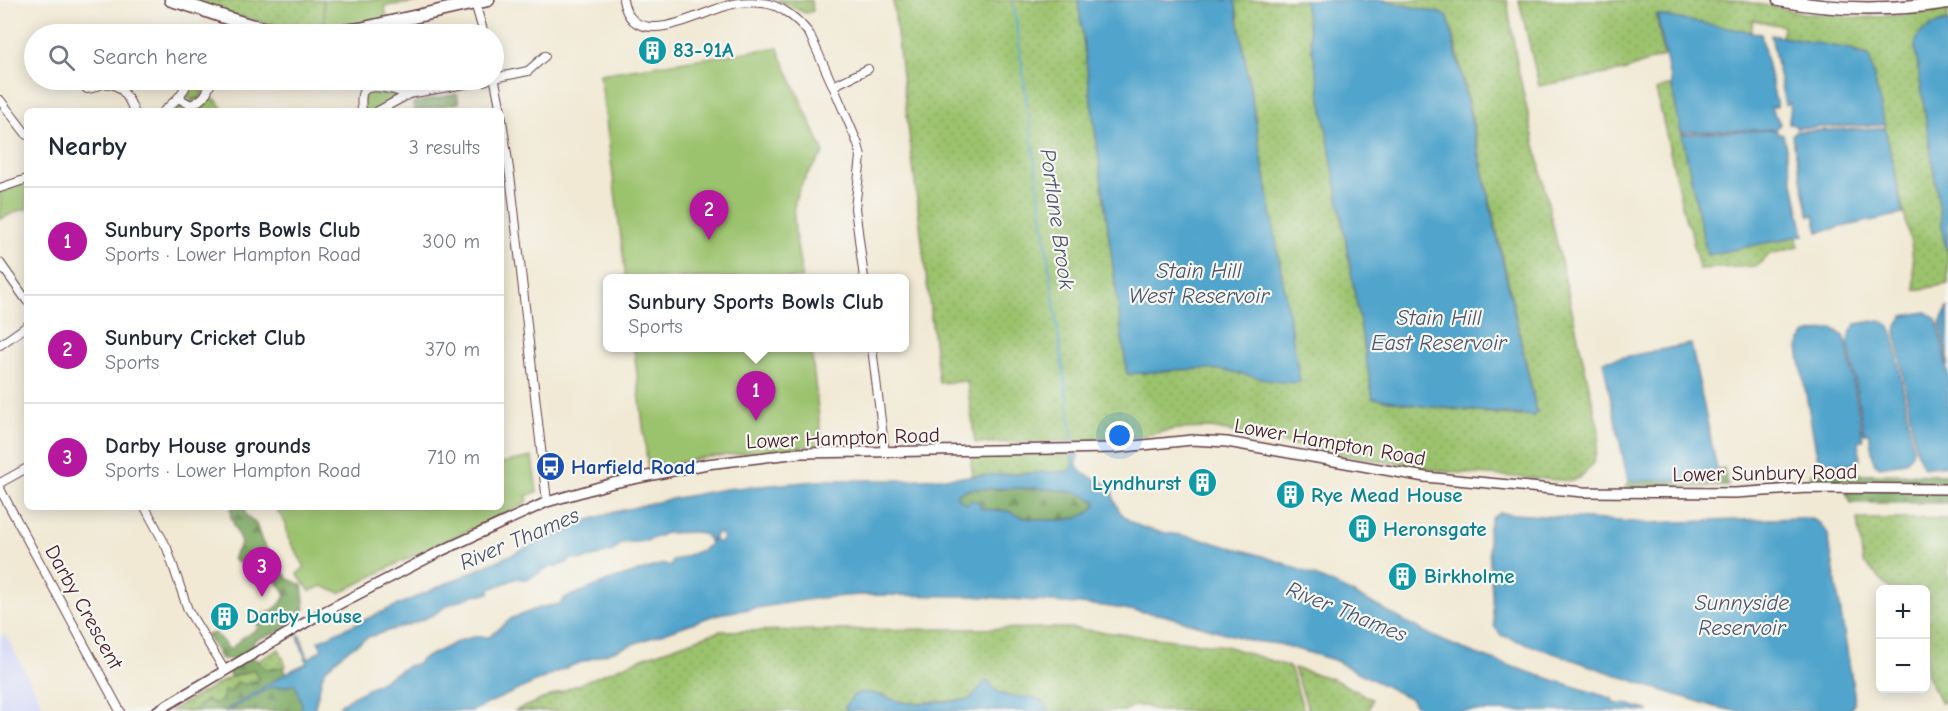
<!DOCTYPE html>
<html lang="en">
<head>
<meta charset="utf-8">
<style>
  :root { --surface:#fff; --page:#f2f2f3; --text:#1f2937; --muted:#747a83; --line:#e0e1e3; --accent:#b5179e }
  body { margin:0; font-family:"Comic Neue",sans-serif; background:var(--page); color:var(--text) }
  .controls { position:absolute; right:18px; bottom:18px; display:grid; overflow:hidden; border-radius:9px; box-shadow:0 3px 15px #0003 }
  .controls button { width:54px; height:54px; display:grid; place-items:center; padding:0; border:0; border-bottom:2px solid var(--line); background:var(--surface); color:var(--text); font:30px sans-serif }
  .you { position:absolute; left:1120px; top:436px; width:21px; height:21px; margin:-15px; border:4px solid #fff; border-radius:50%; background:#1a73e8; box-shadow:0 0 0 9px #1a73e833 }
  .badge { display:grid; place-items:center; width:39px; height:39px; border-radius:50%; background:var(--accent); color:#fff; font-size:20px; font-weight:700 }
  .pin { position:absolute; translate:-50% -50px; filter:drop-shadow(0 2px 3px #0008) }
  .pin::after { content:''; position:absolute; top:32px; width:21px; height:18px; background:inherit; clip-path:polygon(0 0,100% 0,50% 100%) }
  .popup { position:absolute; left:603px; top:274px; width:306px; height:78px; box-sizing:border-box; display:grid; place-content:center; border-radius:9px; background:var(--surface); filter:drop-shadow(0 2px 4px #0005); font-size:20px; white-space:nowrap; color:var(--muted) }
  .popup b { font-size:22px; color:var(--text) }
  .popup::after { content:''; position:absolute; left:50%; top:100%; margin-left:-12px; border:12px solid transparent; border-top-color:var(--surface) }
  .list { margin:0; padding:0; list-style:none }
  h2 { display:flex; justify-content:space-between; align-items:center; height:78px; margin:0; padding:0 24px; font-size:26px }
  h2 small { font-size:20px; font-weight:400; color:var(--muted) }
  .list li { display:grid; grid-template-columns:39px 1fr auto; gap:18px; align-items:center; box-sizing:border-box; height:108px; padding:0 24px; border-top:2px solid var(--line) }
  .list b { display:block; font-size:22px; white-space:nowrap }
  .list p { margin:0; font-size:20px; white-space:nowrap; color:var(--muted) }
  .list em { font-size:20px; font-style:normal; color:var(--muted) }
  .icon { flex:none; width:33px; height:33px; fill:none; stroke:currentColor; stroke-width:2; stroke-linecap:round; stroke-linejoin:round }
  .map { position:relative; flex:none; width:1948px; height:711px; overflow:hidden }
  .search { position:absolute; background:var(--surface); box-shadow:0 3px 15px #0003; left:24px; top:24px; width:480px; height:66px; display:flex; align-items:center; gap:15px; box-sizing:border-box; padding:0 21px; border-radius:33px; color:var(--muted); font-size:22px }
  .panel { position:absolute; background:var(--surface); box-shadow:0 3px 15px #0003; left:24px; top:108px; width:480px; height:402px; border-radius:9px }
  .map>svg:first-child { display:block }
  .built { fill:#d6d8f8 }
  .grass { fill:url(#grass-dots); stroke:#72704c; stroke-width:1.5 }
  .forest { fill:url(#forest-firs); stroke:#636446; stroke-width:1.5 }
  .park { fill:#9bc26d; stroke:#72704c; stroke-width:1.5 }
  .water { fill:#51a4cc; stroke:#4e627c; stroke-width:1.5; fill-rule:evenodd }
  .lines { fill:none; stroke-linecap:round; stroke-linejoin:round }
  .stream { stroke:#51a4cc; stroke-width:2 }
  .minor-casing { stroke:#633d44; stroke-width:10 }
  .tertiary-casing { stroke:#633d44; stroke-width:12 }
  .trunk-casing { stroke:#633d44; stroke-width:15 }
  .minor { stroke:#fff; stroke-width:8 }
  .tertiary { stroke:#fff; stroke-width:9 }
  .trunk { stroke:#fff; stroke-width:12 }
  .labels { text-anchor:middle; stroke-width:4.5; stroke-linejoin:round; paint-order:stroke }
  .culture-label { font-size:21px; font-weight:bold; fill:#0d838f; stroke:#f6f6f2; text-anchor:start }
  .street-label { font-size:21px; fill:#4a1f2b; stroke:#f6f6f2 }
  .transit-label { font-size:21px; font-weight:bold; fill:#164399; stroke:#f6f6f2; text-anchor:start }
  .water-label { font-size:22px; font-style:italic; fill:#4d546b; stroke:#f6f6f2 }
</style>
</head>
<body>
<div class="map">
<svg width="1948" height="711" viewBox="0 0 1948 711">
  <defs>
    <pattern id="grass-dots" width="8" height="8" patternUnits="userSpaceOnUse" patternTransform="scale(1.5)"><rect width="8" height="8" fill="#9bc26d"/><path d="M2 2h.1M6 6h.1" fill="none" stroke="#87a65f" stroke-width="1.8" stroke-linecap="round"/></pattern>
    <pattern id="forest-firs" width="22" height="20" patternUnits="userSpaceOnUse" patternTransform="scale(1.5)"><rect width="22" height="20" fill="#7ca860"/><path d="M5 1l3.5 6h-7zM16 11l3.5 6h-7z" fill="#68884f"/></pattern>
  </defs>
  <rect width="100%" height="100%" fill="#f6f6f2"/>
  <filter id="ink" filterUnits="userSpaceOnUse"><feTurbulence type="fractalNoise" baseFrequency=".0167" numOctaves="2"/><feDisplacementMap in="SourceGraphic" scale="12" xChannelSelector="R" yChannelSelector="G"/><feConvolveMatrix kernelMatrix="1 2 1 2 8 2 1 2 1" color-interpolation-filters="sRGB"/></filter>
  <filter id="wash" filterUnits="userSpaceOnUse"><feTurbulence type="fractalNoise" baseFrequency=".008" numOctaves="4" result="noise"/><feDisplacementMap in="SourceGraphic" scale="24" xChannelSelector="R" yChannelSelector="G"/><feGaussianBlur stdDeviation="1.35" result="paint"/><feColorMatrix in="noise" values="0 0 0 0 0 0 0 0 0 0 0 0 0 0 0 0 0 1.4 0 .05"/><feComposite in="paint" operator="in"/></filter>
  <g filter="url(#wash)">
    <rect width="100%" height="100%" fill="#f1e9d4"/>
    <!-- built -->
    <path class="built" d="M5 634 46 711H0V638Z"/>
    <!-- grass -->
    <g class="grass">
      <path d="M171 0H323L326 32H302Z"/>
      <path d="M776 0H811L813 11 805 13Z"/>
      <path d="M893 0H1078L1127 374C1158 372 1190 367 1221 370 1248 373 1273 380 1300 382L1235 0H1304L1373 398 1423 406 1517 416 1537 413 1453 33 1440 13 1380 0H1507L1518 69 1599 431C1597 455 1596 470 1572 481L1449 472 1343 455 1212 428 1176 429 1137 437 1085 441 975 443 967 381 939 383Z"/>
      <path d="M1519 0H1737L1803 13 1860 18 1914 14 1948 9V21L1932 25 1915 47 1945 245 1948 253V284L1915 290 1912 249 1869 55 1855 52 1854 50 1782 37 1783 26 1753 20 1751 33 1656 15 1664 56 1623 71 1539 86Z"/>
      <path d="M191 86 205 92 197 99 186 98 185 94Z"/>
      <path d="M1667 86H1672L1707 255 1797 236 1798 247 1770 254 1757 266 1699 269 1690 227 1686 222 1656 90Z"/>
      <path d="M1071 454 1073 463 1069 471 972 476 971 455Z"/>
      <path d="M1857 519H1948V700L1941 703 1926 673V590L1890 589 1863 562Z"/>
      <path d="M1068 628 1226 646 1290 667 1304 711H1157L1145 706H1132L1125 711H1049L1047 707 1000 696 994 690 989 681H986L969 700 908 703 896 701 883 695 855 694 845 707 847 711H514L645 657 720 631Z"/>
      <path d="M279 649 286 666 213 711H170Z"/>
      <path d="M1294 668 1333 679 1372 699 1368 711H1309Z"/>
    </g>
    <!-- forest -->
    <g class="forest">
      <path d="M457 94 459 103 414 111 413 103Z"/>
      <path d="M1724 468 1728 486 1625 489 1628 481 1718 479 1717 469Z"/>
      <path d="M1811 473 1948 475V483L1811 480Z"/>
      <path d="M1037 488C1055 490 1080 490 1095 501L1096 505C1084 526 1042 520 1022 517 1016 516 1011 512 1005 511 989 509 969 509 957 498V493L969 489Z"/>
      <path d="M1845 488 1948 489V503H1850Z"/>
      <path d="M231 507H245V514L256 524 262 542 288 579 302 585 305 609 281 631 254 640 253 650 235 659H221L207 635 215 633 230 650 242 638 258 629 256 618C271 612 281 608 286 593 278 584 274 574 265 567L264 552 237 563 233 558 241 543 231 517Z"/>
      <path d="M253 657 266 669 284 667 287 675 299 676 307 711H192L207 700 215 704 222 701 224 690 231 692 236 683 247 684 259 679 254 670 231 677 228 672Z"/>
    </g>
    <!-- park -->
    <g class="park">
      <path d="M323 0H433L385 6 387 23 326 32Z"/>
      <path d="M778 47 779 52 824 153C811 168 796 187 794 207 792 224 800 260 802 278H626L600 74Z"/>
      <path d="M368 88 409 94 378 111H362L363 92Z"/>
      <path d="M205 97 216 100 224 111H164L178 98 185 103Z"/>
      <path d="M27 179V209L20 210 0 219V188Z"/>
      <path d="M634 348H811L822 445 700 458 648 469Z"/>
      <path d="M532 457 537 492 526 496 528 500 521 506 400 562 340 593 322 586 310 591 297 574 305 567 288 538 286 524 275 507H501V463Z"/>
    </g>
    <!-- water -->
    <g class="water">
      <path d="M1078 0H1235L1300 382C1274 385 1247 373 1221 370 1190 367 1158 372 1127 374Z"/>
      <path d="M1304 0H1380L1440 13 1448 17 1533 396 1537 413 1532 416 1423 406 1373 398Z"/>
      <path d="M1657 15 1761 34 1777 107H1771C1772 113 1778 117 1780 124L1776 129 1681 132Z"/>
      <path d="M1948 21V253L1945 245 1915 47C1917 28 1933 25 1948 21Z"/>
      <path d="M1771 35 1855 50V53L1869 55 1885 125 1796 128 1795 125 1789 124C1788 116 1792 110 1790 103L1785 105Z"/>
      <path d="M1885 128 1903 214 1818 232 1814 215 1809 216 1792 135 1796 131Z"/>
      <path d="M1776 130 1778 133 1783 134 1804 235 1707 255 1682 134Z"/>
      <path d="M1948 308V366L1941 324 1942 318Z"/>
      <path d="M1926 312 1937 320 1939 326 1948 375V465L1924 468 1916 451 1896 332 1897 326 1903 316Z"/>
      <path d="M1880 320 1889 325 1894 336 1913 449C1911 466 1894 464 1880 467L1874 463 1869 433 1864 434 1848 340 1850 333 1856 324Z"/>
      <path d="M1833 328 1843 336 1847 345 1863 440 1858 441 1860 460C1847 466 1826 469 1817 456L1798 349 1800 342 1806 334Z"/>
      <path d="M1691 344 1719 479 1628 481 1603 361Z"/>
      <path d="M1071 454H1078L1077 466 1082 473 1112 487C1115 533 1160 530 1195 538 1209 541 1225 546 1238 549 1274 558 1320 577 1352 593 1387 610 1421 633 1458 647 1508 667 1561 682 1613 699L1612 702 1622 705 1623 703 1650 711H1422L1409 698 1334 660 1279 644 1252 641 1163 615 1104 606 971 596 860 595 819 598 718 614 568 667 472 711H336L342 703 408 666 419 663 420 660 459 641 473 637H489L512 618 542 607 560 604 565 598 611 580 663 564 671 566 672 561 702 550 710 544 709 541 714 540 719 543 723 539 720 533H717L713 539 709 540 705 535 697 532 666 533 647 541 622 543 613 551 582 560 572 558 567 563 545 569 527 580 517 578 490 589V592L483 595 478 594 448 605 433 615 414 623 368 637 345 652 325 670 322 677 314 711H300L302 705 295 684 284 687H271L229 711H225L288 672 307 663 298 636 300 635 308 659 322 649 318 641 344 629 589 520 615 512 666 500 725 489 829 480H904L1069 471 1073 463ZM1037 488C1055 490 1080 490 1095 501L1096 505C1084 525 1040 521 1021 517 1016 516 1012 512 1008 511 998 509 989 511 980 508V502L971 500 967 504 957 497V493L969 489Z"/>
      <path d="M1499 513 1648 523 1800 518C1815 518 1820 521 1828 534L1854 693V703L1849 711H1736L1716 707 1654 688 1501 635 1494 626 1488 531 1492 518Z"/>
      <path d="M986 681H989C1004 711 1038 683 1049 711H847L845 707C849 703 851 696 856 694 871 688 893 702 907 703 927 704 949 701 969 700Z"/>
    </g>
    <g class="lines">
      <!-- stream -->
      <path class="stream" d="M1013 0 1073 442"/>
    </g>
  </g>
  <g filter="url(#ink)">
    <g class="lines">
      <defs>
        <g id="minor">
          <path d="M623 0C634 57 706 7 738 3 746 2 754 2 762 3 781 4 800 21 810 35L833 86 858 144 861 157 855 208 864 278"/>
          <path d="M475 3 484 34"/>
          <path d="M494 76 501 111"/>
          <path d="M494 78 528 71 545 56"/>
          <path d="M78 80 87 89C94 89 96 86 102 84 119 80 129 98 134 111"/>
          <path d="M833 86 868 69"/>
          <path d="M178 98 191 105C205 99 207 93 212 80"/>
          <path d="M0 100 27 135"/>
          <path d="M164 111 178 98 185 88"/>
          <path d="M362 111C362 106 360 97 363 92 370 81 399 92 409 94"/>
          <path d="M378 111 409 94 487 80"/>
          <path d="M501 113 511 183 547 502"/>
          <path d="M0 188 27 179"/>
          <path d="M0 263 27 301"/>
          <path d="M0 345 27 326"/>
          <path d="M872 348 885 453"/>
          <path d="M0 483 27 468"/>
          <path d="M0 489 120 711"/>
          <path d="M145 507 167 548 188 610 225 671"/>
        </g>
        <path id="tertiary" d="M157 711 320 614 441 551 547 502 613 483 707 464 800 453 1114 448 1192 440 1227 442 1425 477 1583 492 1735 493 1807 488 1948 489"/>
        <g id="trunk">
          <path d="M171 0C198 7 224 18 250 25 287 34 324 34 360 29L488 0"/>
          <path d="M1779 0C1836 11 1891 11 1948 2"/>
        </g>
      </defs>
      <!-- minor casing -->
      <use href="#minor" class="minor-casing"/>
      <!-- tertiary casing -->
      <use href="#tertiary" class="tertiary-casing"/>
      <!-- trunk casing -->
      <use href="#trunk" class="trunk-casing"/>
      <!-- minor -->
      <use href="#minor" class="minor"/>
      <!-- tertiary -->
      <use href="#tertiary" class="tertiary"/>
      <!-- trunk -->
      <use href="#trunk" class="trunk"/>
    </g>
  </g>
  <!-- icons -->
  <defs>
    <symbol id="building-disc" viewBox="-11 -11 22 22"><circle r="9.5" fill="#0f9aa8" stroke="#f6f6f2"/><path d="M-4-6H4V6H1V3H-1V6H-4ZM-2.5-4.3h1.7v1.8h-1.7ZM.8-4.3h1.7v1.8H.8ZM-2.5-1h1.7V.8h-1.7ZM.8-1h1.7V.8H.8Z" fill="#fff"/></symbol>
    <symbol id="bus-disc" viewBox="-11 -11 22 22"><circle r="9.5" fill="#1a4fb4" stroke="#f6f6f2"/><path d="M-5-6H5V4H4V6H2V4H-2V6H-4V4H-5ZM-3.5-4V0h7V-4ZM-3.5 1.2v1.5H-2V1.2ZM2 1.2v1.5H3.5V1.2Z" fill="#fff"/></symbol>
  </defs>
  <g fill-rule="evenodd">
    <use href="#building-disc" x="636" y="34" width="33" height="33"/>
    <use href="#bus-disc" x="534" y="450" width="33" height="33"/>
    <use href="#building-disc" x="1186" y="466" width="33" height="33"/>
    <use href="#building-disc" x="1274" y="478" width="33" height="33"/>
    <use href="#building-disc" x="1346" y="512" width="33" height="33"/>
    <use href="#building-disc" x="1386" y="560" width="33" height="33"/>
    <use href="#building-disc" x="208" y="600" width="33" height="33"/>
  </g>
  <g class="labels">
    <!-- culture labels -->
    <g class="culture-label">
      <text x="673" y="57">83-91A</text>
      <text x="1181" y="490" text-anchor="end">Lyndhurst</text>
      <text x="1311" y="502">Rye Mead House</text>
      <text x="1383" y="536">Heronsgate</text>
      <text x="1424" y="583">Birkholme</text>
      <text x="246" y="623">Darby House</text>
    </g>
    <!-- street labels -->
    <g class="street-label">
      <text transform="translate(843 438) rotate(-2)" y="7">Lower Hampton Road</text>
      <text transform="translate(1330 442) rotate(10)" y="7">Lower Hampton Road</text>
      <text transform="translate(1765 473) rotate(-1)" y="7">Lower Sunbury Road</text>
      <text transform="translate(84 607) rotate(61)" y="7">Darby Crescent</text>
    </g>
    <!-- transit labels -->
    <g class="transit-label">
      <text x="571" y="474">Harfield Road</text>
    </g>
    <!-- water labels -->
    <g class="water-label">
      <text transform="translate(1058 219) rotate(82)" y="8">Portlane Brook</text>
      <text x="1199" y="278">Stain Hill<tspan x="1199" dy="25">West Reservoir</tspan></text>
      <text x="1439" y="325">Stain Hill<tspan x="1439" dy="25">East Reservoir</tspan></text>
      <text transform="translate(519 538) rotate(-23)" y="8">River Thames</text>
      <text x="1742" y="610">Sunnyside<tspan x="1742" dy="25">Reservoir</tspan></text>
      <text transform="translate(1347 611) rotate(22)" y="8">River Thames</text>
    </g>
  </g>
</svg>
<div class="controls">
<button>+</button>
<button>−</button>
</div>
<div class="you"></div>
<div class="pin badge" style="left:756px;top:421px">1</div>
<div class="popup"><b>Sunbury Sports Bowls Club</b>Sports</div>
<div class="pin badge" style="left:709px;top:240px">2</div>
<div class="pin badge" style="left:262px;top:597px">3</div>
<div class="search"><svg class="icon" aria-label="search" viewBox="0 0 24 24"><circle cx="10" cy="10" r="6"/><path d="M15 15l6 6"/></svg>Search here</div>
<section class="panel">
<h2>Nearby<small>3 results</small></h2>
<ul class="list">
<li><span class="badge">1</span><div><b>Sunbury Sports Bowls Club</b><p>Sports · Lower Hampton Road</p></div><em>300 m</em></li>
<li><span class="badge">2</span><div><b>Sunbury Cricket Club</b><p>Sports</p></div><em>370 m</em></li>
<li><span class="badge">3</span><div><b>Darby House grounds</b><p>Sports · Lower Hampton Road</p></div><em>710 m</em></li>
</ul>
</section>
</div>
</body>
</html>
